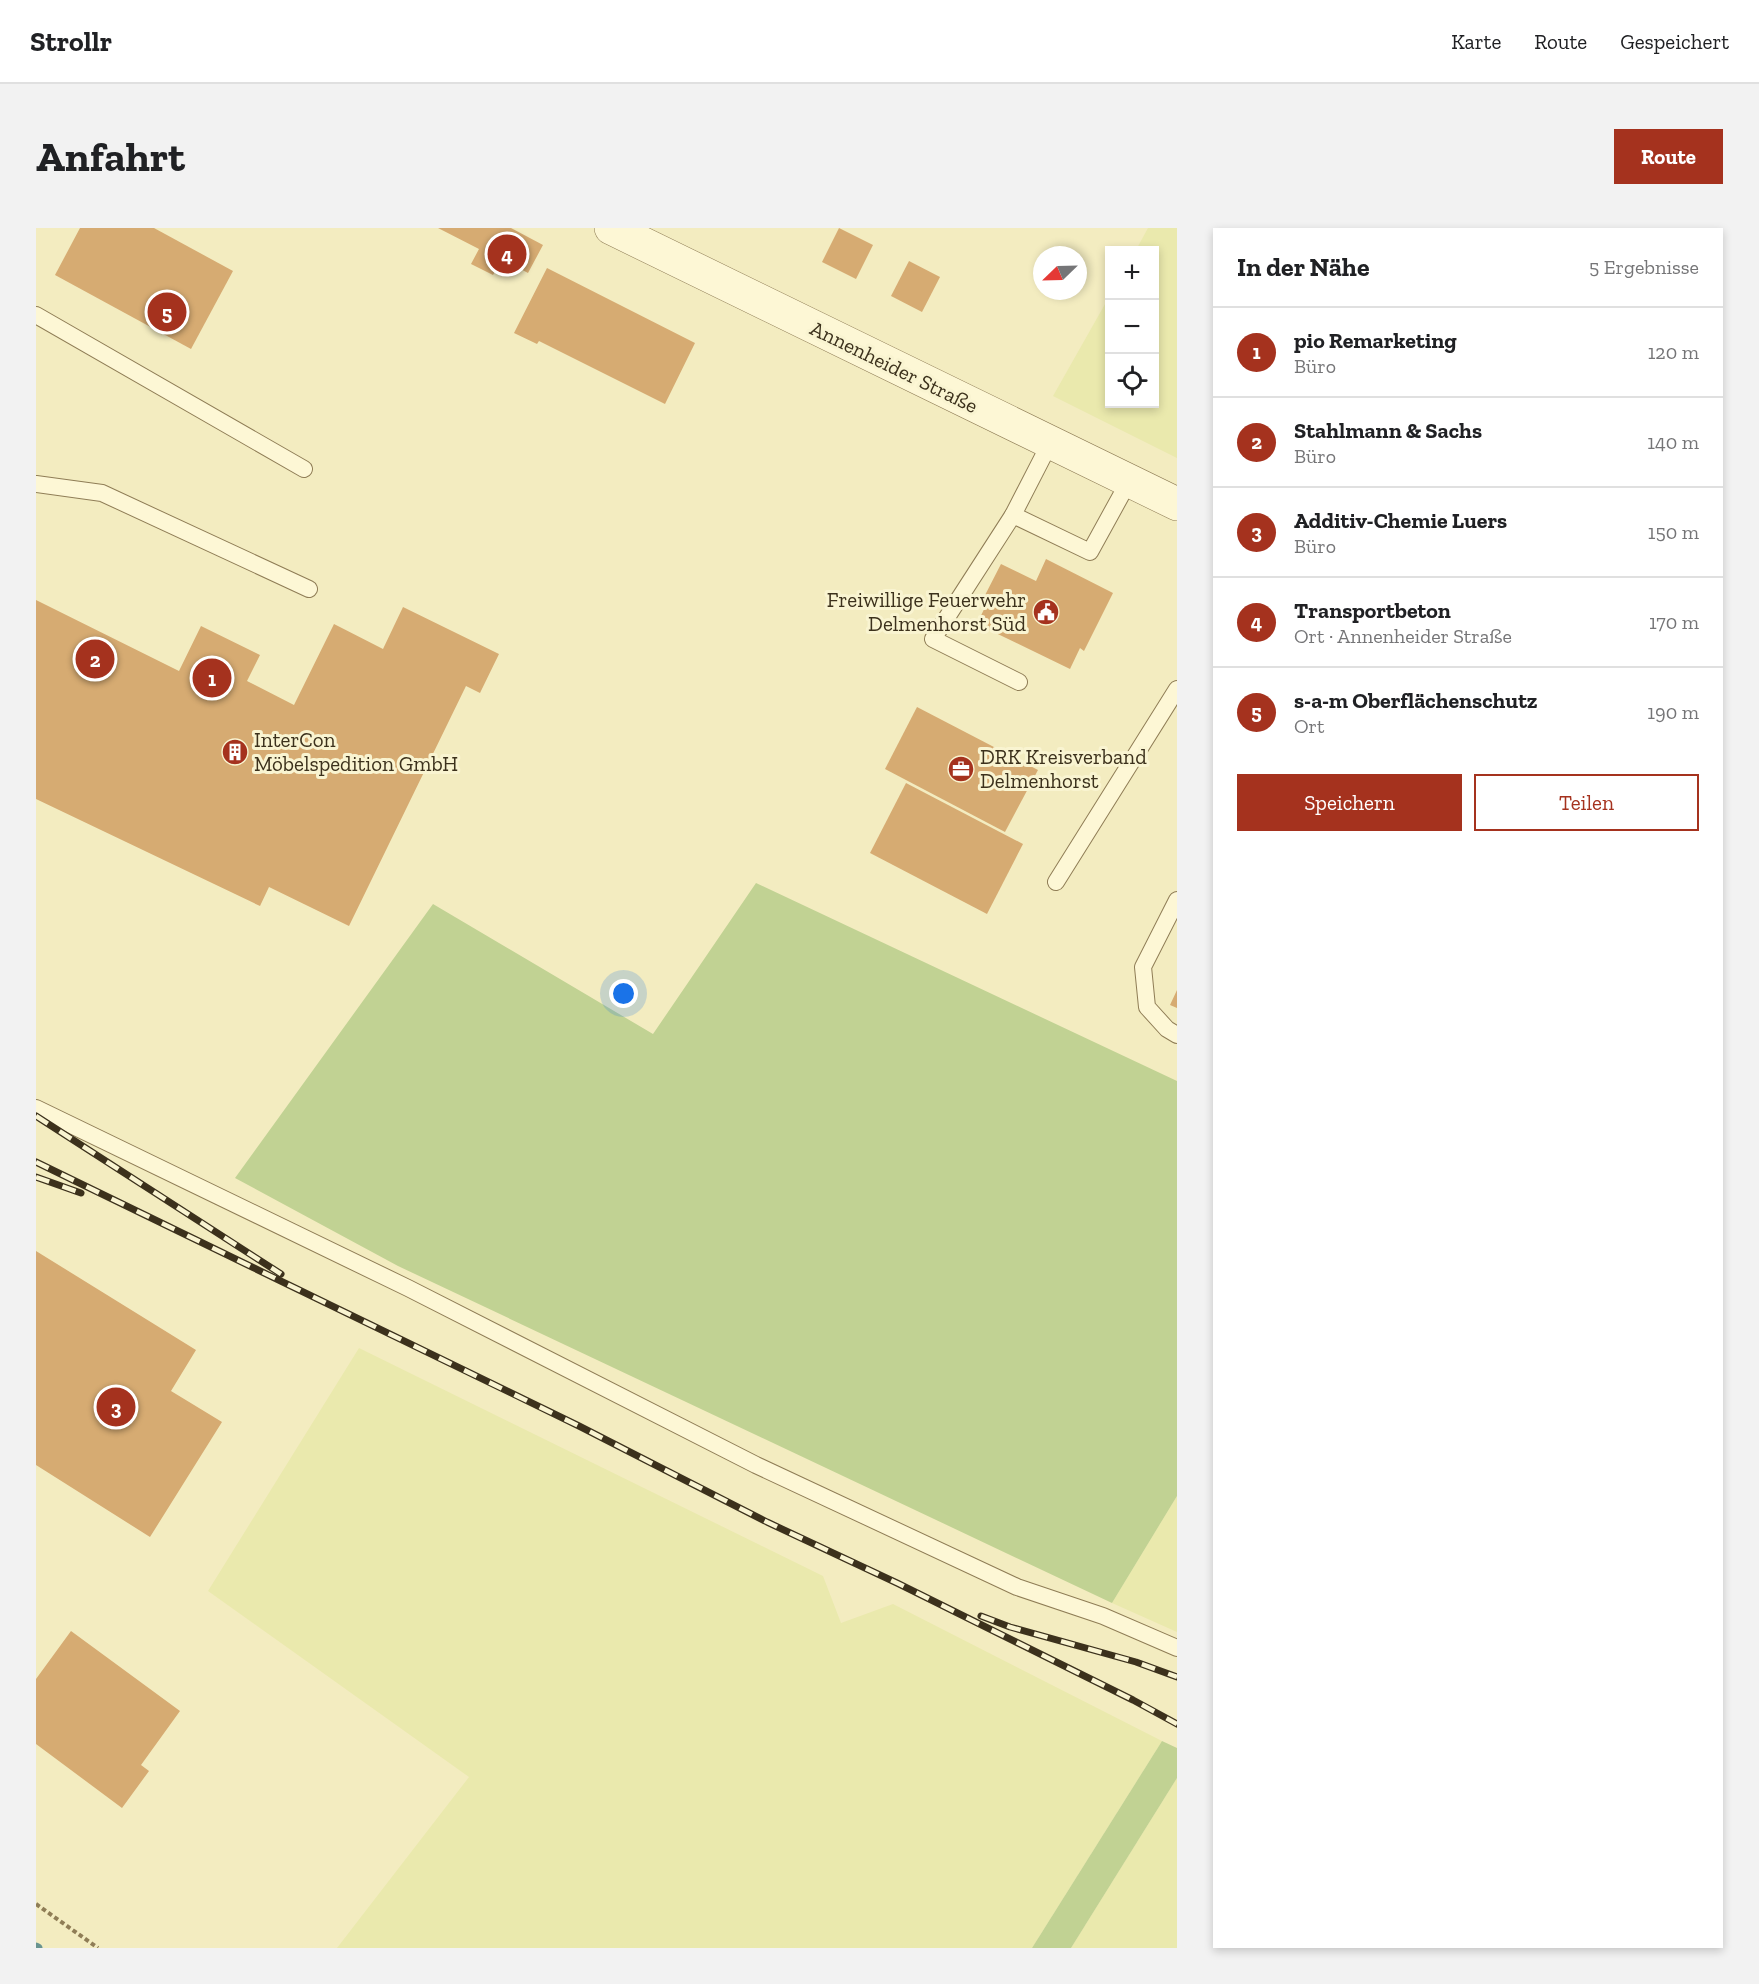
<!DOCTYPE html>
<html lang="de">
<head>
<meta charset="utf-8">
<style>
  :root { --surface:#fff; --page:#f2f2f2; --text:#202124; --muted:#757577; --line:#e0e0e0; --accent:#a5321e }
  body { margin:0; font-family:"Zilla Slab",serif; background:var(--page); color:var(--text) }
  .controls { position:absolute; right:18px; top:18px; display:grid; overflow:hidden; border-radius:0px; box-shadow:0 3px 9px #0003 }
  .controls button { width:54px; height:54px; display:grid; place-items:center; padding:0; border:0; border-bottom:2px solid var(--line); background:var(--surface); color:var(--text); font:30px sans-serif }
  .compass { position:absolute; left:997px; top:18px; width:54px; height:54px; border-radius:50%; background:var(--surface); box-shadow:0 3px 9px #0003; rotate:247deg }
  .you { position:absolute; left:588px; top:766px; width:21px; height:21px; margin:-15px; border:4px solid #fff; border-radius:50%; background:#1a73e8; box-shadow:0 0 0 9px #1a73e833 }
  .badge { display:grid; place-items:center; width:39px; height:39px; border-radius:50%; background:var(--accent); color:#fff; font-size:20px; font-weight:700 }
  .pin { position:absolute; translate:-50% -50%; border:3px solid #fff; box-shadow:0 2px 6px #0006 }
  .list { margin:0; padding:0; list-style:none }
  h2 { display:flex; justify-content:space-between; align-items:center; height:78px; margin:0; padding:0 24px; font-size:26px }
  h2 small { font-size:20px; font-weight:400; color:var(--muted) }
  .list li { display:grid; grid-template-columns:39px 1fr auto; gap:18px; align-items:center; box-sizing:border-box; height:90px; padding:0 24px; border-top:2px solid var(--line) }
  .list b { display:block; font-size:22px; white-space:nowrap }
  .list p { margin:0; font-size:20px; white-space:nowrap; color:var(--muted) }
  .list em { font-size:20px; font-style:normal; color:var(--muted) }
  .actions { display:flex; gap:12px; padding:18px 24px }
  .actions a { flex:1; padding:14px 0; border:2px solid var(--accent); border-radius:0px; text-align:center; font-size:21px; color:var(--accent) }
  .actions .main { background:var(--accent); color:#fff }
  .icon { flex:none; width:33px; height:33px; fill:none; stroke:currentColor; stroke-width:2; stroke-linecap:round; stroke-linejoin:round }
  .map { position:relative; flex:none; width:1141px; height:1720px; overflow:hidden; border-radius:0px }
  header { display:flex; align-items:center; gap:36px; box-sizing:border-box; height:84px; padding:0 30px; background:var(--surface); border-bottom:2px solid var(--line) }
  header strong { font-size:28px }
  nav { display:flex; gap:33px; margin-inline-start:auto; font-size:21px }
  .intro { display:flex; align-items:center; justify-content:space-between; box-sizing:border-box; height:144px; padding:0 36px }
  h1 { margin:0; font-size:42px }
  .button { padding:15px 27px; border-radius:0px; background:var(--accent); color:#fff; font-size:21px; font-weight:700 }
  main { display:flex; gap:36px; padding:0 36px }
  aside { flex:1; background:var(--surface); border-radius:0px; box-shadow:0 3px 9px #0003 }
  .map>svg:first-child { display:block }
  .farmland { fill:#eae9ad }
  .green { fill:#c1d293 }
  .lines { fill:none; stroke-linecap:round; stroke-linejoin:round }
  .stream { stroke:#699490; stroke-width:9 }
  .building { fill:#d6ab72 }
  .service-casing { stroke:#8f7d56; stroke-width:18 }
  .minor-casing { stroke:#8f7d56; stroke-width:34 }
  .path { stroke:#8f7d56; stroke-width:4; stroke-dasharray:4.5 3; stroke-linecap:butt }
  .service { stroke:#fdf7d5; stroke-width:16 }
  .minor { stroke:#fdf7d5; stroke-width:33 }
  .rail-casing { stroke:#3c311c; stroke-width:7 }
  .rail { stroke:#f9f4d1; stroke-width:4.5; stroke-dasharray:14; stroke-linecap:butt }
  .labels { text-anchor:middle; stroke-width:6; stroke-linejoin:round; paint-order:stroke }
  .street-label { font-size:21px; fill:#3c311c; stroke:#f9f4d1 }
  .poi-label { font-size:21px; fill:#3c311c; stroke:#f9f4d1; text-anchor:start }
</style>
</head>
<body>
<header>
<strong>Strollr</strong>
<nav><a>Karte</a><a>Route</a><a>Gespeichert</a></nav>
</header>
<div class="intro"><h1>Anfahrt</h1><a class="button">Route</a></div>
<main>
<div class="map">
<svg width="1141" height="1720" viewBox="0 0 1141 1720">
  <rect width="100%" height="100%" fill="#f3ecc0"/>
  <!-- farmland -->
  <g class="farmland">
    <path d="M1112 0H1141V230L1017 168 1073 69 1074 176H1118V22H1100Z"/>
    <path d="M323 1120 787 1348 805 1395 857 1376 1126 1513 996 1720H301L433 1549 172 1363Z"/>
    <path d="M1141 1268V1404L1076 1375Z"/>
    <path d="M1141 1550V1720H1035Z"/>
  </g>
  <!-- green -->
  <g class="green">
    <path d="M720 655 1141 853V1268L1076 1375 362 1038 199 950 397 676 617 806Z"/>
    <path d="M1126 1513 1141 1520V1550L1035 1720H996Z"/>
  </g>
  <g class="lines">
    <!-- stream -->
    <path class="stream" d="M0 1719 2 1720"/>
  </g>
  <!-- building -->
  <g class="building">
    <path d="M44 0H118L197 43 155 121 19 47Z"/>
    <path d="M402 0H475L507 17 492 45 466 31 457 47 435 36 443 21Z"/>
    <path d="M803 0 837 17 820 51 786 34Z"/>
    <path d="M873 33 904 49 886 84 855 68Z"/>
    <path d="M511 40 659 115 629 176 503 113 501 116 478 105Z"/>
    <path d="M1010 331 1077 365 1048 423 1044 420 1034 441 941 396 951 375 946 373 965 336 1000 353Z"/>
    <path d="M0 372 143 443 165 398 224 427 211 453 258 477 298 396 347 421 367 379 463 426 444 465 430 458 313 698 233 659 224 678 0 571Z"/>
    <path d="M881 479 1002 542 969 604 849 541Z"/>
    <path d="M870 555 987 616 951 686 834 625Z"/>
    <path d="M1141 762V780L1134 777Z"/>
    <path d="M0 1023 160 1122 135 1163 186 1194 114 1309 0 1237Z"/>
    <path d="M35 1403 144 1483 105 1537 113 1543 86 1580 0 1516V1451Z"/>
  </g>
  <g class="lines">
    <defs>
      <g id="service">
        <path d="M0 87 268 241"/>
        <path d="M1014 215 977 287 1054 324 1093 253"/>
        <path d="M0 256 66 265 273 361"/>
        <path d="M977 287 897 411 983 454"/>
        <path d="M1020 654 1141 461"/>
        <path d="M1141 672 1107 739 1111 779 1131 801 1141 807"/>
        <path d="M0 880 372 1060 720 1237 981 1359 1067 1388 1141 1420"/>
      </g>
      <path id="minor" d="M575 0 1141 276"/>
    </defs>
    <!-- service casing -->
    <use href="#service" class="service-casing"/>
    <!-- minor casing -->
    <use href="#minor" class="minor-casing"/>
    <!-- path -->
    <path class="path" d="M0 1676 62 1720"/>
    <!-- service -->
    <use href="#service" class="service"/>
    <!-- minor -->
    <use href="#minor" class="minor"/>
    <defs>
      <g id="rail">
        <path d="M0 888 245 1046"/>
        <path d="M0 934 543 1198 731 1294 861 1355 1097 1472 1141 1496"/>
        <path d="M0 949 45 965"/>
        <path d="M945 1388 974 1399 1100 1434 1141 1449"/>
      </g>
    </defs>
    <!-- rail casing -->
    <use href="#rail" class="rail-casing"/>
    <!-- rail -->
    <use href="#rail" class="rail"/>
  </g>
  <!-- icons -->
  <defs>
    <symbol id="civic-disc" viewBox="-11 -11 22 22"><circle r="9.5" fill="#a5321e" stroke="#f9f4d1"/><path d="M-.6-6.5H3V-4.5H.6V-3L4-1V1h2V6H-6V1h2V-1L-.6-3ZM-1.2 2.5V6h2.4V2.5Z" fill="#fff"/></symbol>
    <symbol id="building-disc" viewBox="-11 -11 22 22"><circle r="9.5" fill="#a5321e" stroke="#f9f4d1"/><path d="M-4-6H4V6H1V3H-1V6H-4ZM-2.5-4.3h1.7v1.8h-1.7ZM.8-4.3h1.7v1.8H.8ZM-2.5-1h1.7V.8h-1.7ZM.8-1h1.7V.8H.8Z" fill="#fff"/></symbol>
    <symbol id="office-disc" viewBox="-11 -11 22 22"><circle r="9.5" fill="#a5321e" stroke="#f9f4d1"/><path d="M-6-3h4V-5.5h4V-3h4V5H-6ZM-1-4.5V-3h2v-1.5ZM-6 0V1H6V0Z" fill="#fff"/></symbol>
  </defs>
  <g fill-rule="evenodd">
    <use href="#civic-disc" x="995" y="369" width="30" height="30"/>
    <use href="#building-disc" x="184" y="509" width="30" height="30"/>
    <use href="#office-disc" x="910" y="526" width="30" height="30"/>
  </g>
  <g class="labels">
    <!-- street labels -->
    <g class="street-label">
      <text transform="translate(858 139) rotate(26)" y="7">Annenheider Straße</text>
    </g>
    <!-- poi labels -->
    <g class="poi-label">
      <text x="990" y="379" text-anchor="end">Freiwillige Feuerwehr<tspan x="990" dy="24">Delmenhorst Süd</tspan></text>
      <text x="218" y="519">InterCon<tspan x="218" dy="24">Möbelspedition GmbH</tspan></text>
      <text x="944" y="536">DRK Kreisverband<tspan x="944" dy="24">Delmenhorst</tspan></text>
    </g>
  </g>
</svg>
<div class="controls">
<button>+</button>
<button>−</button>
<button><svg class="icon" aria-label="locate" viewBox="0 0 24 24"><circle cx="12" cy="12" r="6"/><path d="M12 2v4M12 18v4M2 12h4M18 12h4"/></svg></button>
</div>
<svg class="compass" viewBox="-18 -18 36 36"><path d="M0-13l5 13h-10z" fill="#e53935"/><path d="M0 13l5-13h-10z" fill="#757577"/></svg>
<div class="you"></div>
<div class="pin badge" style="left:176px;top:450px">1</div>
<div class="pin badge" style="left:59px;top:431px">2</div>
<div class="pin badge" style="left:80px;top:1179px">3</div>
<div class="pin badge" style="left:471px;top:26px">4</div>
<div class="pin badge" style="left:131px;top:84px">5</div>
</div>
<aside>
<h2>In der Nähe<small>5 Ergebnisse</small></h2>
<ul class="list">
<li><span class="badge">1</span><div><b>pio Remarketing</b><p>Büro</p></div><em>120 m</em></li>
<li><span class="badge">2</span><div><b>Stahlmann &amp; Sachs</b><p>Büro</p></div><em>140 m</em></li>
<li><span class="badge">3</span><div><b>Additiv-Chemie Luers</b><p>Büro</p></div><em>150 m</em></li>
<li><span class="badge">4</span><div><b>Transportbeton</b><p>Ort · Annenheider Straße</p></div><em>170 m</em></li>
<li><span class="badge">5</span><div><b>s-a-m Oberflächenschutz</b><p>Ort</p></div><em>190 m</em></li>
</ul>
<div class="actions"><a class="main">Speichern</a><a>Teilen</a></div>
</aside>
</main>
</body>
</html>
